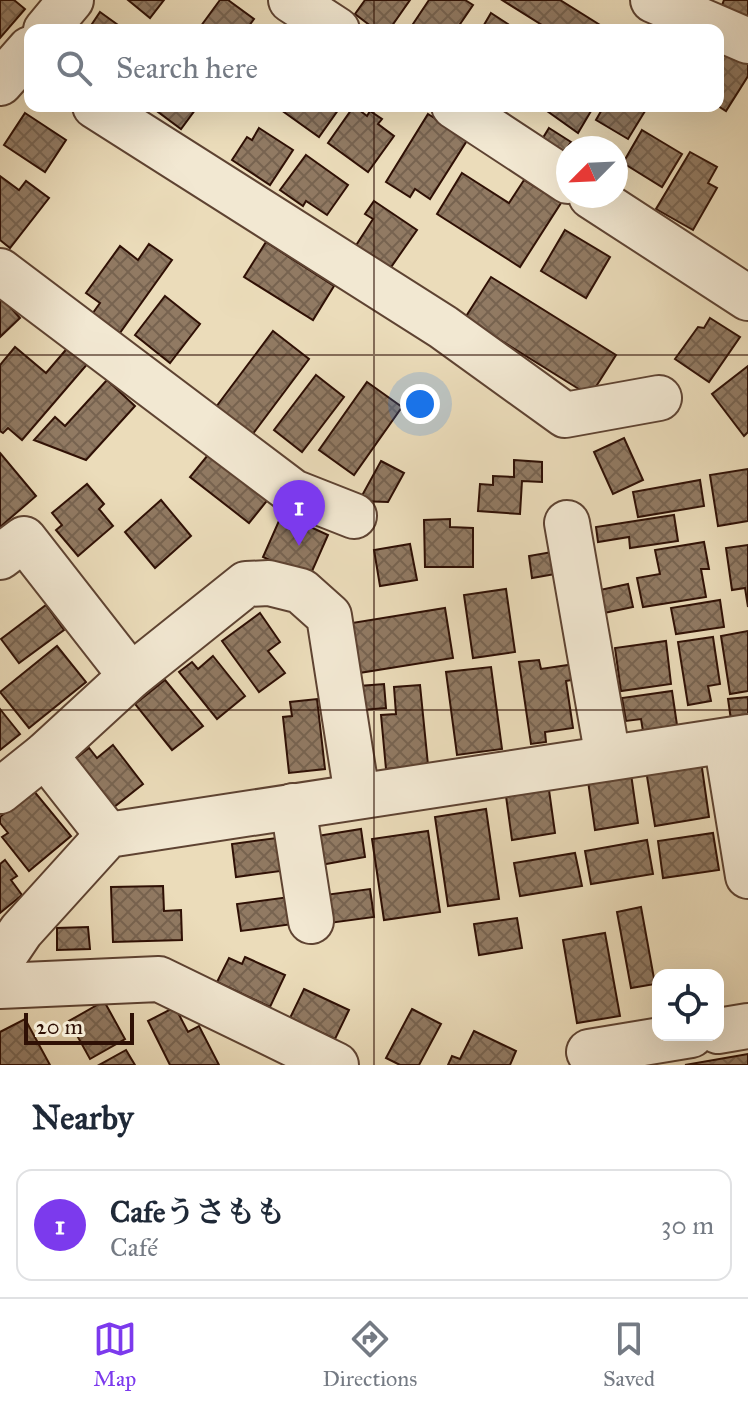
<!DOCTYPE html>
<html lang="en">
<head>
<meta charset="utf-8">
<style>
  :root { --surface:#fff; --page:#f2f2f3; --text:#1f2937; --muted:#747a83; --line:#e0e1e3; --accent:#7c3aed }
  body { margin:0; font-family:"IM FELL Great Primer","Noto Serif JP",serif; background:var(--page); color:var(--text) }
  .controls { position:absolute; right:24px; bottom:24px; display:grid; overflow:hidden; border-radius:16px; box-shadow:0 8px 32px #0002 }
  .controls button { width:72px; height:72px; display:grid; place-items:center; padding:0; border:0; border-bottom:2px solid var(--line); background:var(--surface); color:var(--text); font:40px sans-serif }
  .compass { position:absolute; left:556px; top:136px; width:72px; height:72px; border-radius:50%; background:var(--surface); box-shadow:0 8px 32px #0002; rotate:246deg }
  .scale { position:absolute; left:24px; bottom:20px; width:110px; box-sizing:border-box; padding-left:8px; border:4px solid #2f1005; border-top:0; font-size:22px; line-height:28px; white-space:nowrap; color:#2f1005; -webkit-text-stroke:6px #f2e8d2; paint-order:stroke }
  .you { position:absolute; left:420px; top:404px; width:28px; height:28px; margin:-20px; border:6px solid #fff; border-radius:50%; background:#1a73e8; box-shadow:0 0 0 12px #1a73e833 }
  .badge { display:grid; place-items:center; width:52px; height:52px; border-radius:50%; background:var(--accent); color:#fff; font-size:26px; font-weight:700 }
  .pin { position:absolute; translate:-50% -66px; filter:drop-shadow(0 2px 4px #0008) }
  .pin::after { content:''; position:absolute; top:42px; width:28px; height:24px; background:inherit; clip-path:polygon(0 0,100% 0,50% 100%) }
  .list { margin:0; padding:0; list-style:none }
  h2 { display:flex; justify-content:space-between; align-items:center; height:104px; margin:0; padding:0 32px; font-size:34px }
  h2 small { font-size:26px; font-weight:400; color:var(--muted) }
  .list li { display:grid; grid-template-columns:52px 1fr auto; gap:24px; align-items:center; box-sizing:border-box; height:112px; margin:0 16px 16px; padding:0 16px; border:2px solid var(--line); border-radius:16px }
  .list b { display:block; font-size:30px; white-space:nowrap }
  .list p { margin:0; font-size:26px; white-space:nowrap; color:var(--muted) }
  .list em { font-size:26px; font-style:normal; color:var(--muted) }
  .icon { flex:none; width:44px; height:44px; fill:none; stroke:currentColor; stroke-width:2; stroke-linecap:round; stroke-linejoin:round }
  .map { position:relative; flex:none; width:748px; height:1065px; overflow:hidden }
  .search { position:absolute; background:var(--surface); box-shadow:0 8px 32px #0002; left:24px; right:24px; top:24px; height:88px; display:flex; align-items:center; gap:20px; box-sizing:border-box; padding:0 28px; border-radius:16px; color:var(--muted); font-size:30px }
  .sheet { height:232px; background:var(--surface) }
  nav { display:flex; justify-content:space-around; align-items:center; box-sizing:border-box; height:112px; border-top:2px solid var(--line); background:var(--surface); font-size:22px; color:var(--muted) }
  nav a { display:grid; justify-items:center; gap:4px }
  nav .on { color:var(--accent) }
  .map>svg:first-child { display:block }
  .building { fill:url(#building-cross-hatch); stroke:#2f1005; stroke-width:2 }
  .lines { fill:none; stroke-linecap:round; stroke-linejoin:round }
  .minor-casing { stroke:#5e4332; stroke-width:48 }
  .minor { stroke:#f2e8d2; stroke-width:44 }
  .grid { fill:none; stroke:#2f1005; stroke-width:2; stroke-opacity:0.55 }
</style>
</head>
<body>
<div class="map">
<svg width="748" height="1065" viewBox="0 0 748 1065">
  <defs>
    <pattern id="building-cross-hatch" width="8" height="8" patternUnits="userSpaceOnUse" patternTransform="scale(2)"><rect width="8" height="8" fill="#917a63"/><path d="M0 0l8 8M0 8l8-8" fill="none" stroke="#776350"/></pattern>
  </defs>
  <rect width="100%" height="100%" fill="#ebdcba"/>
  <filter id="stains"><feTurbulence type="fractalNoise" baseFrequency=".0025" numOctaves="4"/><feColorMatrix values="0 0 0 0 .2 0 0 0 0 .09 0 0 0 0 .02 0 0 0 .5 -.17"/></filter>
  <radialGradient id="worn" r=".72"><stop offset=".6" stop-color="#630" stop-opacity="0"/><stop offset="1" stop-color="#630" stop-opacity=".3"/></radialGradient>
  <!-- building -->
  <g class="building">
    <path d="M0 0H14L25 9 0 38Z"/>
    <path d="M128 0H164L150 18Z"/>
    <path d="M220 0H228L254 19 246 30H198Z"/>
    <path d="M365 0H410L389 30H376L355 14Z"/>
    <path d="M429 0H465L473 5 456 30H409Z"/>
    <path d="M502 0H560L608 30H550Z"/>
    <path d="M724 0H748V18L721 8Z"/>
    <path d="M100 12 125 30H88Z"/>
    <path d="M491 13 517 30H481Z"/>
    <path d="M718 43 748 58V76L726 111 718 106Z"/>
    <path d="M150 106H198L181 129Z"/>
    <path d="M283 106H341L319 137 281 110Z"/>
    <path d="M354 106 367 116 370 111 382 119 378 124 394 136 368 172 328 143Z"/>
    <path d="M540 106H594L578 133Z"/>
    <path d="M604 106H637L645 111 628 139 596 120Z"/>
    <path d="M25 113 66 140 45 172 4 145Z"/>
    <path d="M428 114 468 139 430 199 415 189 410 197 386 182Z"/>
    <path d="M259 128 293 150 270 185 232 160 247 137 252 140Z"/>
    <path d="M549 128 571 142 560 159 538 146Z"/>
    <path d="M642 130 682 154 662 187 623 163Z"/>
    <path d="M690 152 717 167 708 183 717 188 693 230 656 209Z"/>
    <path d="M306 155 348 185 327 215 306 201 303 206 280 190Z"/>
    <path d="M462 173 509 203 524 180 561 203 520 267 437 214Z"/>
    <path d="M0 176 19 190 26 181 49 198 10 248 0 240Z"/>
    <path d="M374 201 417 230 389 270 355 247 373 219 365 214Z"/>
    <path d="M565 230 610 257 586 298 541 271Z"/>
    <path d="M266 242 334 286 313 320 244 277Z"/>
    <path d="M149 244 172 260 117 337 90 317 100 303 86 293 120 246 138 260Z"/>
    <path d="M491 277 616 355 590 396 465 318Z"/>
    <path d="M0 296 20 318 0 337Z"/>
    <path d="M165 296 200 324 170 363 135 335Z"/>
    <path d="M710 318 740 337 709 382 675 359 698 327 704 328Z"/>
    <path d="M273 331 309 359 252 435 216 407Z"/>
    <path d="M76 338 95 355 22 440 8 428 3 433 0 431V365L15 347 46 373Z"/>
    <path d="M748 366V432L744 436 712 394Z"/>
    <path d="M316 375 344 397 302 452 274 430Z"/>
    <path d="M107 380 135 406 86 460 34 440 55 417 65 426Z"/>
    <path d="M367 382 402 407 354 475 319 450Z"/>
    <path d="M624 438 643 480 613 494 594 452Z"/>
    <path d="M212 450 270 497 249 523 190 477Z"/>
    <path d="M0 453 36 496 0 527Z"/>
    <path d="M514 460 542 462V482L522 481 520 514 478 511 480 484 493 485V476L514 477Z"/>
    <path d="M381 461 404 473 388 502 359 501Z"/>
    <path d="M748 469V521L718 526 710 475Z"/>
    <path d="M700 480 704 506 638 517 633 492Z"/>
    <path d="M87 484 104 504 99 509 113 526 78 556 56 530 62 525 52 513Z"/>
    <path d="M161 500 191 536 155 568 125 532Z"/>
    <path d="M282 514 328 535 309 578 263 557Z"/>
    <path d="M674 515 678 541 630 548 629 537 598 542 596 527Z"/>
    <path d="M450 519V527L473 528V567H425L424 520Z"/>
    <path d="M704 542 709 569H701L706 597 643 607 637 578 660 574 655 550Z"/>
    <path d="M410 544 417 580 380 586 374 550Z"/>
    <path d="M748 545V607L745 588 732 590 726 548Z"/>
    <path d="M558 551 561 573 532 578 529 556Z"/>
    <path d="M628 584 633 607 604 613 600 590Z"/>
    <path d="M506 589 515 652 473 658 464 595Z"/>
    <path d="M720 600 724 627 676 634 671 608Z"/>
    <path d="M46 605 64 630 19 663 1 639Z"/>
    <path d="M445 608 453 658 359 673 352 623Z"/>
    <path d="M260 613 280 642 268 651 285 673 259 692 222 641Z"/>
    <path d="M748 631V691L730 694 721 636Z"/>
    <path d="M713 637 720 684 708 686 711 701 688 705 678 642Z"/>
    <path d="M666 641 671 684 621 691 615 648Z"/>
    <path d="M57 646 86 682 29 728 0 692Z"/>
    <path d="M213 656 245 696 217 719 179 672 192 662 198 669Z"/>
    <path d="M539 660 541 669 575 664 577 679 566 681 573 728 545 732 546 742 531 744 519 662Z"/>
    <path d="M491 667 502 749 457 755 446 672Z"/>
    <path d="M165 680 203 726 172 750 135 704Z"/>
    <path d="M384 684 386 708 362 710 359 686Z"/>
    <path d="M420 685 428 765 386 769 381 715 396 714 394 687Z"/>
    <path d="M672 691 677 725 643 731 641 719 626 721 622 698Z"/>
    <path d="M748 697V717L731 720 728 699Z"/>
    <path d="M317 699 325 769 289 773 283 717 292 716 290 702Z"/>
    <path d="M0 709 20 734 0 750Z"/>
    <path d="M113 745 143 784 109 811 70 763 89 748 97 758Z"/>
    <path d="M701 761 709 817 655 826 646 770Z"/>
    <path d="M631 774 638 823 595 830 588 781Z"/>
    <path d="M33 790 71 836 29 871 2 837 8 833 0 823V817Z"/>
    <path d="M549 790 555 833 512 840 506 796Z"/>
    <path d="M486 809 499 899 448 906 435 817Z"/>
    <path d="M361 829 365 857 315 866 311 837Z"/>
    <path d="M428 831 440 912 384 920 372 839Z"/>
    <path d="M713 833 719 870 663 878 658 841Z"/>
    <path d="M292 836 296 869 236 877 232 844Z"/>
    <path d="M647 840 653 874 591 884 585 851Z"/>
    <path d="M575 853 582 886 520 896 514 863Z"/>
    <path d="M5 860 17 876 11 880 22 895 0 913V864Z"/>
    <path d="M163 886 164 911 181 910 182 940 113 942 111 887Z"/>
    <path d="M370 889 374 917 322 924 317 896Z"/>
    <path d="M289 897 293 924 241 931 237 904Z"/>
    <path d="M641 907 655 984 631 988 617 912Z"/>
    <path d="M517 918 522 948 479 955 474 924Z"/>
    <path d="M88 927 90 949 57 950V928Z"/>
    <path d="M605 933 620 1016 577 1023 563 940Z"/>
    <path d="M245 957 285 975 270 1007 217 982 229 958 242 964Z"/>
    <path d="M304 989 349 1010 335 1039 290 1018Z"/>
    <path d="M104 1001 125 1039 90 1059 69 1021Z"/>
    <path d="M175 1007 188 1032 199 1026 219 1065H170L148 1021Z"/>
    <path d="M412 1009 441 1024 419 1065H400L386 1058Z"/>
    <path d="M25 1019 50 1065H0V1032Z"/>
    <path d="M474 1031 516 1051 510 1065H448L452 1056 460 1059Z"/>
    <path d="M126 1050 135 1065H99Z"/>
    <path d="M748 1054V1065H685Z"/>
  </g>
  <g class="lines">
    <defs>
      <g id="minor">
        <path d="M291 0 337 30"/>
        <path d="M653 0 748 41"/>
        <path d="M46 30 71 0"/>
        <path d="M0 83 30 49"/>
        <path d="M95 106 443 327 565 415 659 398"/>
        <path d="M454 106 568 181"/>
        <path d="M591 196 748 298"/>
        <path d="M0 271 293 492 354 516"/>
        <path d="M567 523 608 758"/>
        <path d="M0 557 24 539 131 676"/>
        <path d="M726 741 748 876"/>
        <path d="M45 755 108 835"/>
        <path d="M0 791 45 755 131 676 246 584 269 583 301 591 329 616 357 795"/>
        <path d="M293 806 311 921"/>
        <path d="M0 962 21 931 108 835 748 737"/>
        <path d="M0 986 159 979 336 1065"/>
        <path d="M718 1031 748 1026"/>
        <path d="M589 1052 691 1035"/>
      </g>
    </defs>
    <!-- minor casing -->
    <use href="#minor" class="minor-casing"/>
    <!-- minor -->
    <use href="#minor" class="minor"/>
  </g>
  <!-- grid -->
  <path class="grid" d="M374 0V30M374 106V1065M0 355H748M0 710H748"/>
  <rect width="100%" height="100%" filter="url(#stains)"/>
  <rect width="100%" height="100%" fill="url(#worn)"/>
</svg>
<div class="controls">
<button><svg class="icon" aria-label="locate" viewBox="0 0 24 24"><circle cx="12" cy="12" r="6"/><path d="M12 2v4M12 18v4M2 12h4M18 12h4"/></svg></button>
</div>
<svg class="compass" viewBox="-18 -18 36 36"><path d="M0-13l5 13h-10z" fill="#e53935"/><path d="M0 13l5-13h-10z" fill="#747a83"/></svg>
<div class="scale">20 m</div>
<div class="you"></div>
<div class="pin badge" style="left:299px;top:546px">1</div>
<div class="search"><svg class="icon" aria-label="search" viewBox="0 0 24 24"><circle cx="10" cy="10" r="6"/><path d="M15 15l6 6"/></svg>Search here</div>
</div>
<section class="sheet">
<h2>Nearby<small></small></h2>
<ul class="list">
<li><span class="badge">1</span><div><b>Cafeうさもも</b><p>Café</p></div><em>30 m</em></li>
</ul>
</section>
<nav>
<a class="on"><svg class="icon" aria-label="map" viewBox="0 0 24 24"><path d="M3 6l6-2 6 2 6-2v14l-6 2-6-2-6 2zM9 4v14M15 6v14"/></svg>Map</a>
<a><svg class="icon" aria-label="directions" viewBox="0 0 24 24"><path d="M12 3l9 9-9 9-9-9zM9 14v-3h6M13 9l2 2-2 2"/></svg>Directions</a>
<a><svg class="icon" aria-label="saved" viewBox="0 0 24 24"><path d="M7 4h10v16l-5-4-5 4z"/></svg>Saved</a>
</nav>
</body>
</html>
